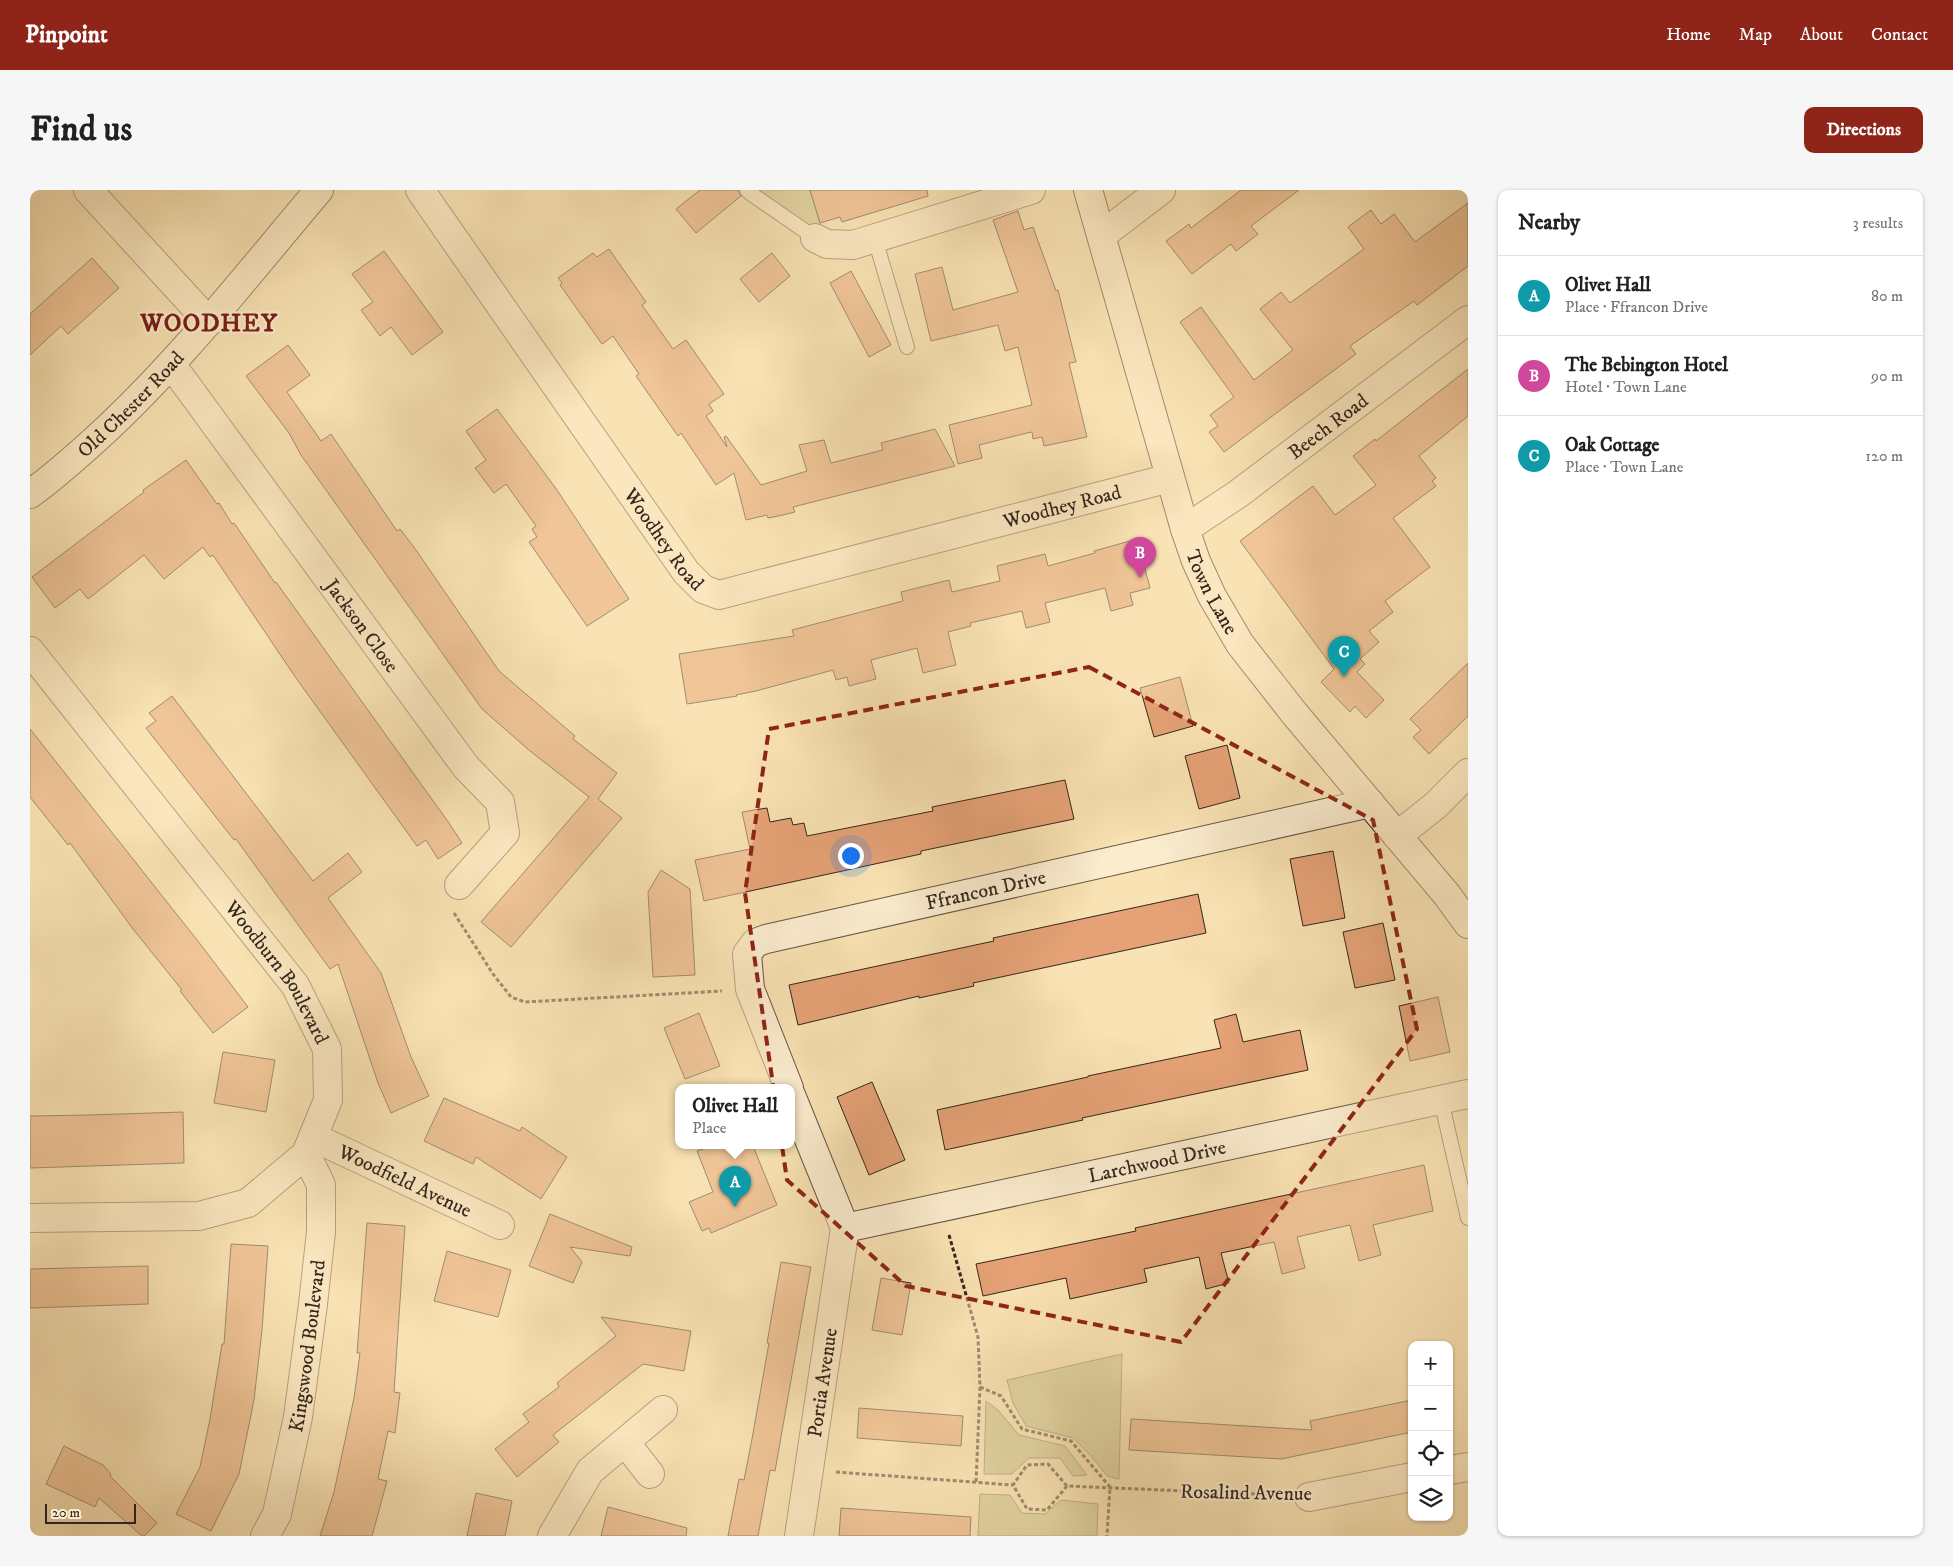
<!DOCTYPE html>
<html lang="en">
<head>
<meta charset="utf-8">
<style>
  :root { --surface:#fff; --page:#f6f6f6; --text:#202124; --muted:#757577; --line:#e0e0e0; --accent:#8f2418 }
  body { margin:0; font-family:"IM FELL DW Pica",serif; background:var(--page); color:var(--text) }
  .controls { position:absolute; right:15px; bottom:15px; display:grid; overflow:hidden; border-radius:10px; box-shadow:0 1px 4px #0004 }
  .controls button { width:45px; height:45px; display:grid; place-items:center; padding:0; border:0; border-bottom:1px solid var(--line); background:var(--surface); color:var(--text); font:25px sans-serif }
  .scale { position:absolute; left:15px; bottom:12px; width:91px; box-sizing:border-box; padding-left:5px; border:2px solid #33271f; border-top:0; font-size:14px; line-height:18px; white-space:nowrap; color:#33271f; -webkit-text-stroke:4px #fbecce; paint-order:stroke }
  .you { position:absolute; left:820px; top:665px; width:18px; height:18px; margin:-12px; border:4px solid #fff; border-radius:50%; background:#1a73e8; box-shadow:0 0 0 8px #1a73e833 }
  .badge { display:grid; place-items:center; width:32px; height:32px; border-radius:50%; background:var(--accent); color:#fff; font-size:16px; font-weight:700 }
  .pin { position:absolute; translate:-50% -41px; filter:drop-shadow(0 1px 2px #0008) }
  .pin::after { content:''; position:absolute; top:26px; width:18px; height:15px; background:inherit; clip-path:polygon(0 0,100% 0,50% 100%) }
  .popup { position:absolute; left:645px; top:894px; width:120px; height:65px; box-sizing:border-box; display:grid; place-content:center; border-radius:10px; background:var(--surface); filter:drop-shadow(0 1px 4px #0005); font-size:16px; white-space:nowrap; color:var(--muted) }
  .popup b { font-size:19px; color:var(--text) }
  .popup::after { content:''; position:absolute; left:50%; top:100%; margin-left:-10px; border:10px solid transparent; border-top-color:var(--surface) }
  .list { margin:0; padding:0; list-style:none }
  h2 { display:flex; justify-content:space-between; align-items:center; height:65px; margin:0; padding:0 20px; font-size:21px }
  h2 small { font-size:16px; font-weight:400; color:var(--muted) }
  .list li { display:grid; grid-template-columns:32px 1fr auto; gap:15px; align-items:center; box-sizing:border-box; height:80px; padding:0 20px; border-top:1px solid var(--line) }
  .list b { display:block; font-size:19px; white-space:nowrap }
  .list p { margin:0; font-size:16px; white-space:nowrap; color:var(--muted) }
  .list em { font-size:16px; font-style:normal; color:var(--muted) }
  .icon { flex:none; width:28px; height:28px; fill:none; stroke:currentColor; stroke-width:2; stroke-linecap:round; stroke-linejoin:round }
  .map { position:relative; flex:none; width:1438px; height:1346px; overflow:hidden; border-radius:10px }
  header { display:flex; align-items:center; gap:30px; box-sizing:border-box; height:70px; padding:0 25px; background:var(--accent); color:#fff }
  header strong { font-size:24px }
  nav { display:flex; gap:28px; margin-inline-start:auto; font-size:18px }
  .intro { display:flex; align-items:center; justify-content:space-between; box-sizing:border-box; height:120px; padding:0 30px }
  h1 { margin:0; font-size:35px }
  .button { padding:12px 22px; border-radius:10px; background:var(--accent); color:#fff; font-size:18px; font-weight:700 }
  main { display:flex; gap:30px; padding:0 30px }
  aside { flex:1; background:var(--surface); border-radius:10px; box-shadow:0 1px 4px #0004 }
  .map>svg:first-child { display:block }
  .green { fill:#c3c289; stroke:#7b7454 }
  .building { fill:#e5a276; stroke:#33271f }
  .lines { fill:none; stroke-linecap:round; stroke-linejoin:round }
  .service-casing { stroke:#645644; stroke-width:16 }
  .minor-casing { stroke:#645644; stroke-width:30 }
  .secondary-casing { stroke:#33271f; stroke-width:30 }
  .path { stroke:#33271f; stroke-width:3; stroke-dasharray:4 2.5; stroke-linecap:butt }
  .service { stroke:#fbecce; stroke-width:14 }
  .minor { stroke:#fbecce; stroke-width:28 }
  .secondary { stroke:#fbecce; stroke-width:28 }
  .marked { fill:none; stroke:#8f2418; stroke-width:4; stroke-dasharray:10 6; stroke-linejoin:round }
  .labels { text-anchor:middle; stroke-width:4.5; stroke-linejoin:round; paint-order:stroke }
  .street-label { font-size:20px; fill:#33271f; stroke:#fbecce }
  .district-label { font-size:25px; font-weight:bold; letter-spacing:1px; fill:#7a1f14; stroke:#fbecce }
</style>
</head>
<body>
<header>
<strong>Pinpoint</strong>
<nav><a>Home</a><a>Map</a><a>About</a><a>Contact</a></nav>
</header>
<div class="intro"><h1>Find us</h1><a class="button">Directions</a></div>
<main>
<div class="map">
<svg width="1438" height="1346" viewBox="0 0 1438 1346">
  <rect width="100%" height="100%" fill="#f9e2b3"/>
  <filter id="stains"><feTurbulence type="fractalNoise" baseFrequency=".004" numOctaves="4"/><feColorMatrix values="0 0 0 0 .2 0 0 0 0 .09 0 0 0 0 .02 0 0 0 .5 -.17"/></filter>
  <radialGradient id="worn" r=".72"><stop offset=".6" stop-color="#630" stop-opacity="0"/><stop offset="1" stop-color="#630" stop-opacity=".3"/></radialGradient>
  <!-- green -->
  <g class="green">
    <path d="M717 0H784L780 1 790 33 785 48Z"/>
    <path d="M1092 1164 1089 1289 1077 1286 1061 1266 1043 1248 996 1236 983 1213 977 1190Z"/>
    <path d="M956 1211 968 1220 989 1245 1035 1256 1057 1285 1043 1286 1030 1268H999L982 1284H954Z"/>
    <path d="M950 1304 980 1305 992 1323 1015 1324 1031 1310 1068 1314 1067 1346H948Z"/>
  </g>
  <!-- building -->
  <g class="building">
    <path d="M670 0H708L711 6 666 43 646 19Z"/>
    <path d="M780 0H897L898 6 812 32 810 27 790 33Z"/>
    <path d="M1211 0H1269L1221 36 1228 44 1206 61 1201 54 1162 84 1136 51 1159 34 1161 38Z"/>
    <path d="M1438 13V76L1387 115 1384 111 1320 156 1326 164 1194 262 1179 242 1188 236 1180 225 1204 207 1150 132 1171 117 1224 190 1263 160 1230 119 1251 102 1260 113 1334 59 1318 37 1341 20 1351 34 1364 24 1385 52Z"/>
    <path d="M988 21 994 40 1003 37 1026 101 1028 100 1046 172 1039 173 1057 247 1014 256 1012 247 1003 249 1002 242 997 243 949 255 952 268 928 274 919 235 1002 215 988 157 975 161 968 135 901 151 885 84 912 77 923 120 988 102 963 30Z"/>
    <path d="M579 59 616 112 612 115 643 159 656 150 694 204 679 214 683 221 676 226 697 257 694 247 696 246 731 295 777 281 769 255 794 250 801 273 853 260 851 253 905 239 925 276 763 317 765 322 753 325 738 328 737 325 716 330 704 283 686 295 651 243 648 246 606 186 609 184 583 146 572 154 530 95 532 93 528 88 563 63 567 67Z"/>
    <path d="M354 61 413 142 382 165 361 137 350 146 331 120 343 112 322 84Z"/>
    <path d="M742 63 760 86 729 112 710 89Z"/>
    <path d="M62 68 89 98 38 144 31 136 0 165V124Z"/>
    <path d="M821 81 861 155 839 167 800 93Z"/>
    <path d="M258 155 280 185 257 202 291 251 301 244 367 341 370 339 386 360 469 481 545 546 543 549 587 583 568 609 592 628 481 757 451 732 559 607 500 561 452 519 271 265 259 243 216 186Z"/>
    <path d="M1438 179V226L1389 266 1406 288 1402 291 1406 296 1363 328 1400 377 1355 411 1363 422 1339 441 1349 452 1330 469 1335 474 1327 482 1354 510 1336 528 1325 516 1320 522 1291 492 1304 479 1210 351 1283 296 1305 325 1346 295 1323 266 1345 249 1346 251Z"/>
    <path d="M467 219 527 300 599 409 557 436 499 352 507 347 502 339 506 336 476 294 464 303 445 278 456 270 436 241Z"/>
    <path d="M156 270 187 314 189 313 202 334 204 333 245 393 246 392 419 633 432 653 408 669 396 650 387 656 266 488 183 365 180 367 173 357 134 389 114 365 58 409 50 399 25 418 2 387 114 302 113 300Z"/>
    <path d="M1107 349 1120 398 1100 403 1103 415 1081 421 1075 398 1015 413 1020 432 996 438 992 421 940 433 941 436 918 442 926 475 893 483 887 458 841 470 846 489 819 496 817 487 806 490 803 480 726 501 706 505 707 506 657 514 649 464 764 446 762 440 873 411 871 402 919 390 922 402 970 391 967 376 1015 364 1018 376 1065 363 1064 361Z"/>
    <path d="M1438 473V526L1399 564 1383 547 1391 540 1380 529Z"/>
    <path d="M1150 487 1163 536 1124 547 1110 498Z"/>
    <path d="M142 506 283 691 318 663 332 682 298 708 351 783 381 867 399 906 361 923 348 893 308 774 300 779 206 649 204 650 116 538 126 531 119 523Z"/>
    <path d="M0 539 171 755 218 817 183 843 150 801 152 800 103 739 40 653 38 655 0 607Z"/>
    <path d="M1197 555 1210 608 1169 619 1155 566Z"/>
    <path d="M1035 590 1044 629 891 661V664L674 711 665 670 720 659 712 622 737 618 740 632 761 628 763 635 774 633 777 646 903 621 902 617Z"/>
    <path d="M1303 661 1315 728 1273 736 1260 669Z"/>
    <path d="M631 680 660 699 665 785 623 787 618 702Z"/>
    <path d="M1168 704 1176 743 943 793 944 796 889 808V806L768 835 759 795 964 751 963 748Z"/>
    <path d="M1353 733 1365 790 1325 798 1313 742Z"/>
    <path d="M1408 807 1420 862 1380 871 1369 816Z"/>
    <path d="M669 823 690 876 655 889 634 838Z"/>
    <path d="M1206 824 1213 852 1270 840 1278 880 1052 928 1053 930 915 960 907 920 1058 887V886L1191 858 1184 830Z"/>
    <path d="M193 862 245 870 236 922 184 913Z"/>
    <path d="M842 892 875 970 839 985 807 907Z"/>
    <path d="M414 908 490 941 492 937 537 967 511 1009 446 967 443 974 394 951Z"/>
    <path d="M153 922 154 973 0 978V926L59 925Z"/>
    <path d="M681 956H723L747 1015 681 1043 679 1038 672 1041 659 1012 683 1002 667 961Z"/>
    <path d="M1394 975 1403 1021 1343 1035 1351 1065 1329 1071 1320 1035 1267 1047 1275 1078 1252 1084 1244 1052 1191 1063 1199 1093 1176 1099 1169 1067 1114 1079 1117 1092 1040 1109 1036 1088 953 1106 946 1074 1106 1041 1105 1038Z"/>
    <path d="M520 1024 602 1057 600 1066 540 1057 552 1072 543 1093 499 1076Z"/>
    <path d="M337 1033 375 1036 364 1202 370 1203 365 1243 358 1241 348 1289 357 1291 342 1346H290L304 1302 324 1208 330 1163H327Z"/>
    <path d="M201 1054 238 1056 232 1140 224 1210 209 1284 181 1341 146 1324 170 1277 180 1229 192 1154H194Z"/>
    <path d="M417 1061 481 1080 468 1127 404 1111Z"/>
    <path d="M751 1072 781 1077 745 1281 740 1280 728 1346H698L709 1289 714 1290 722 1249 739 1153H737Z"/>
    <path d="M118 1076V1114L0 1118V1079Z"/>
    <path d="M851 1088 881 1093 872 1145 842 1140Z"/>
    <path d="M571 1127 661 1141 654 1181 613 1174 523 1245 529 1252 487 1287 465 1259 499 1232 493 1224 529 1197 527 1193 539 1183 586 1146Z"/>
    <path d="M1382 1210V1242L1251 1269 1099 1260 1101 1229 1282 1240 1280 1231Z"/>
    <path d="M829 1218 933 1226 931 1256 827 1248Z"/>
    <path d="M34 1256 73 1275 81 1284 80 1286 127 1333 114 1346H112L69 1308 65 1317 16 1294Z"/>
    <path d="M446 1303 482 1311 475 1346H437Z"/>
    <path d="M578 1317 657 1338 656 1346H571Z"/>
    <path d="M811 1318 941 1327 940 1346H809Z"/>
  </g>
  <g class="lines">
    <defs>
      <g id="service">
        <path d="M717 0 720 3 785 48"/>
        <path d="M845 49 877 157"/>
        <path d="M1411 910 1438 1028"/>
      </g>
      <g id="minor">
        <path d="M58 0 179 132"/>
        <path id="s1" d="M390 0 656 382 673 399 689 405 1140 288"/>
        <path d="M1072 45 1131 0"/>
        <path d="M785 48 797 54 823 55 1001 0"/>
        <path id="s2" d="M141 174 436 577 470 612 475 643 429 695"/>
        <path id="s3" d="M1155 339 1208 304 1438 130"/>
        <path id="s4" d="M0 461 265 795 297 859 298 910 276 964 218 1013 169 1026 0 1028"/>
        <path d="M1367 646 1406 615 1438 583"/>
        <path id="s5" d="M759 898 720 799 717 764 725 753 736 749 1340 613"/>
        <path d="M761 905 815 1038"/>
        <path id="s6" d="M283 947 470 1035"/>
        <path id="s7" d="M815 1038 1438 904"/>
        <path d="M595 1252 620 1284"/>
        <path d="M1419 1280 1438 1277"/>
        <path d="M1279 1307 1382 1287"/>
        <path id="s8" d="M235 1346 247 1324 268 1227 283 1114 291 1042V995L276 964"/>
        <path d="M522 1346 560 1281 633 1220"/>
        <path id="s9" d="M769 1346 815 1038"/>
      </g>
      <g id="secondary">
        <path id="s10" d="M1058 0 1155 339 1166 371 1182 406 1210 454 1264 523 1417 705 1438 734"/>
        <path id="s11" d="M0 304C24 287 45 268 67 248 149 173 217 85 289 0"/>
      </g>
    </defs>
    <!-- service casing -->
    <use href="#service" class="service-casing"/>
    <!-- minor casing -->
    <use href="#minor" class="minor-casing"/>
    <!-- secondary casing -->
    <use href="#secondary" class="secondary-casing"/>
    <!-- path -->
    <g class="path">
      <path d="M424 723 463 784 481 807 495 812 692 801"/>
      <path d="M919 1045 948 1147 950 1197 946 1293"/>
      <path d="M950 1197 971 1206 992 1239 1041 1251 1080 1297 1077 1346"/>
      <path d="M806 1282 983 1295"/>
      <path d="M1037 1296 1017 1320 997 1319 983 1295 997 1275 1018 1274 1037 1296 1251 1305"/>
    </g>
    <!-- service -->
    <use href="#service" class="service"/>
    <!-- minor -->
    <use href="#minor" class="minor"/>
    <!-- secondary -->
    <use href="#secondary" class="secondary"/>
  </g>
  <!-- marked area -->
  <path d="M0 0H1438V1346H0ZM1059 477 1343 630 1387 839 1151 1152 876 1096 757 990 715 703 739 539Z" fill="#f9e2b3" fill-opacity=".55" fill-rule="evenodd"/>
  <path class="marked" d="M1059 477 1343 630 1387 839 1151 1152 876 1096 757 990 715 703 739 539Z"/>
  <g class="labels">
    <!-- street labels -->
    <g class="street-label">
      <text dy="7" stroke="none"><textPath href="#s11" startOffset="135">Old Chester Road</textPath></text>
      <text dy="7" stroke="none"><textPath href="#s3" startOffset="176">Beech Road</textPath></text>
      <text dy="7" stroke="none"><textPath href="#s1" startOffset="861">Woodhey Road</textPath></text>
      <text dy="7" stroke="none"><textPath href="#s1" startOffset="426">Woodhey Road</textPath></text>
      <text dy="7" stroke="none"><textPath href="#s10" startOffset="421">Town Lane</textPath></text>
      <text dy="7" stroke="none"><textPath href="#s2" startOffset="324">Jackson Close</textPath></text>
      <text dy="7" stroke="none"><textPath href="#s5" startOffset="392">Ffrancon Drive</textPath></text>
      <text dy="7" stroke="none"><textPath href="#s4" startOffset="406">Woodburn Boulevard</textPath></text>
      <text dy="7" stroke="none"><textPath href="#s7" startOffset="319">Larchwood Drive</textPath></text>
      <text dy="7" stroke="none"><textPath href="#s6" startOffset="102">Woodfield Avenue</textPath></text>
      <text dy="7" stroke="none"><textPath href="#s8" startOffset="196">Kingswood Boulevard</textPath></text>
      <text dy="7" stroke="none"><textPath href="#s9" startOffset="155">Portia Avenue</textPath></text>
      <text transform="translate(1216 1302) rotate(1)" y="7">Rosalind Avenue</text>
    </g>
    <!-- district labels -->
    <g class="district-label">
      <text x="179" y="141">WOODHEY</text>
    </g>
  </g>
  <rect width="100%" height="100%" filter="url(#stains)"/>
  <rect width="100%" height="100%" fill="url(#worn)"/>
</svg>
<div class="controls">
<button>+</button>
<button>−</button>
<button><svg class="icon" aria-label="locate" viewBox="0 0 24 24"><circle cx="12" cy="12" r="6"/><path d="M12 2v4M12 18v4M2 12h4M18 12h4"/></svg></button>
<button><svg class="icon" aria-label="layers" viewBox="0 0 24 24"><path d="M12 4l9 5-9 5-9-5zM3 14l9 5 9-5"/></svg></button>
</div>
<div class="scale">20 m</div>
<div class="you"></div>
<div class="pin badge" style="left:705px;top:1017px;background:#0f9aa8">A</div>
<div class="popup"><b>Olivet Hall</b>Place</div>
<div class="pin badge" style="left:1110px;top:388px;background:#d1479c">B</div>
<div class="pin badge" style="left:1314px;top:487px;background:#0f9aa8">C</div>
</div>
<aside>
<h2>Nearby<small>3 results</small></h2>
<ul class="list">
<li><span class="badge" style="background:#0f9aa8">A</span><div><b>Olivet Hall</b><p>Place · Ffrancon Drive</p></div><em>80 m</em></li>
<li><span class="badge" style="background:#d1479c">B</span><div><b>The Bebington Hotel</b><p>Hotel · Town Lane</p></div><em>90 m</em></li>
<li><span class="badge" style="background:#0f9aa8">C</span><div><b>Oak Cottage</b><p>Place · Town Lane</p></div><em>120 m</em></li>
</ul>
</aside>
</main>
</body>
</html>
